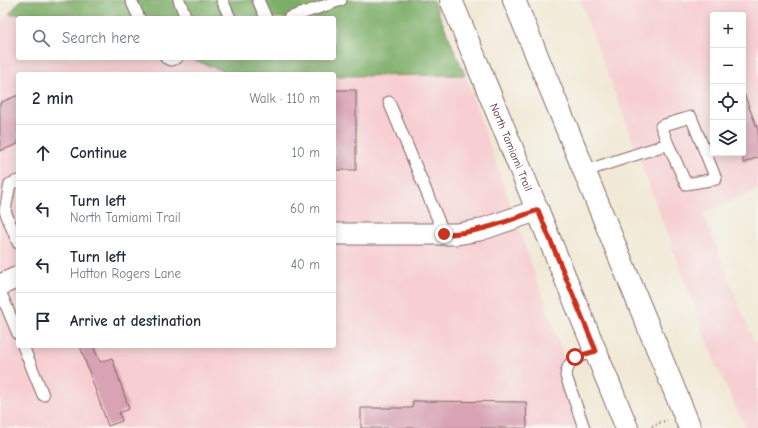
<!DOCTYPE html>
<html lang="en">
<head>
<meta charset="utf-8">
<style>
  :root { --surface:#fff; --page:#f6f6f7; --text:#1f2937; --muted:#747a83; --line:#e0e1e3 }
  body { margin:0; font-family:"Comic Neue",sans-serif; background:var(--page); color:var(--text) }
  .controls { position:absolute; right:12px; top:12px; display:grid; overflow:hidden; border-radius:4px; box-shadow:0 2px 10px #0003 }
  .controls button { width:36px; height:36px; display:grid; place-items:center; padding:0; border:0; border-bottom:1px solid var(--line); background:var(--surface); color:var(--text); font:20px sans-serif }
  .stop { position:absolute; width:12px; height:12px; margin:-9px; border:3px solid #c8321e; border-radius:50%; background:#fff }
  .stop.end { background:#c8321e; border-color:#fff; box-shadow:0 1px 4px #0008 }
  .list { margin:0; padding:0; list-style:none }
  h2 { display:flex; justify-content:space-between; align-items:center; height:52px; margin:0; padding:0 16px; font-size:17px }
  h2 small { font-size:13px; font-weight:400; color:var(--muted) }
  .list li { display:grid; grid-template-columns:26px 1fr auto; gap:12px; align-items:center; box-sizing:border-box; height:56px; padding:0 16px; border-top:1px solid var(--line) }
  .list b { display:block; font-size:15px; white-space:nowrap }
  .list p { margin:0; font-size:13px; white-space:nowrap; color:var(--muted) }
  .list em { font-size:13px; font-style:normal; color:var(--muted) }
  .icon { flex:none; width:22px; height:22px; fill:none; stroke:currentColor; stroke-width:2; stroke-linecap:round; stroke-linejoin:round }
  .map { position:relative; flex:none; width:758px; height:428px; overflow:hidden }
  .search { position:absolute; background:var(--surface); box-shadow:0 2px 10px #0003; left:16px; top:16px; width:320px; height:44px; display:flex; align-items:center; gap:10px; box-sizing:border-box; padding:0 14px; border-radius:4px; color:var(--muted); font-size:15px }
  .panel { position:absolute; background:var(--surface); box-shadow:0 2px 10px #0003; left:16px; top:72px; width:320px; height:276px; border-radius:4px }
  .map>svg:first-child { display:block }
  .built { fill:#f7cfd2; fill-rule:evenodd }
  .forest { fill:#7dae68; stroke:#64664a }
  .building { fill:#d8a3b5 }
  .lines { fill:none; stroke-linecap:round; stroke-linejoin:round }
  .service-casing { stroke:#846666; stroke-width:13 }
  .minor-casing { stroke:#846666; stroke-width:23 }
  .primary-casing { stroke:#846666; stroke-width:24 }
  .path { stroke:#846666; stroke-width:2.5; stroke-dasharray:1 3; stroke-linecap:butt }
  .service { stroke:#fff; stroke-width:11 }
  .minor { stroke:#fff; stroke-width:21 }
  .primary { stroke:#fff; stroke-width:22 }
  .route { stroke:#c8321e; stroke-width:5 }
  .labels { text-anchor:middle; stroke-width:3; stroke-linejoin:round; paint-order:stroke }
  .street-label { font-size:11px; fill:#4a1f2b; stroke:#f6f6f2 }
</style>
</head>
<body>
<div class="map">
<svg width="758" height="428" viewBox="0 0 758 428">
  <rect width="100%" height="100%" fill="#f6f6f2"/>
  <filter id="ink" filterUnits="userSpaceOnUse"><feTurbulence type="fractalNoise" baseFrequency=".025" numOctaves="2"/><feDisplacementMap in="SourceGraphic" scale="8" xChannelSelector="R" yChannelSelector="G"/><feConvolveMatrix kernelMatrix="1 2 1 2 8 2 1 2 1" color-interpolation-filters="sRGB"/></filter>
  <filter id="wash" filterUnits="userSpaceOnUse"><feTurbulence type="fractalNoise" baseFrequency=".012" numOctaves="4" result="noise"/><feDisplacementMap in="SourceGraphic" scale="16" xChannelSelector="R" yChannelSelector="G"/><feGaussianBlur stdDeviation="0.9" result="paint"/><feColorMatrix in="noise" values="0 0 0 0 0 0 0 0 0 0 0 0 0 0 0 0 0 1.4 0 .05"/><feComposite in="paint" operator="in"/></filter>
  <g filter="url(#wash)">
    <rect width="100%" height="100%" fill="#f1e9d5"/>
    <!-- built -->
    <g class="built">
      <path d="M580 0H758V189L703 213 754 342H758V428H746L716 365ZM713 15H743V153H713Z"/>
      <path d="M9 14H70L81 18H18V58H188L231 74H18V346H334V76L465 75 589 428H0V23Z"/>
    </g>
    <!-- forest -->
    <path class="forest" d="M21 0H433L465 75 334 76V74H231L188 58H334V18H81L70 14H9Z"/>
    <g id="blocks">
      <!-- building -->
      <g class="building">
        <rect x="334" y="90" width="22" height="80"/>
        <path d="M743 94H744L758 130V157L743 163Z"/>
        <path d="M18 95V144L0 151V103Z"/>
        <path d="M80 346H93L100 362 112 358 129 409 119 413 122 421 108 426Z"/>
        <path d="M413 401 526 402 527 428H361V408H412Z"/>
      </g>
    </g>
  </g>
  <g filter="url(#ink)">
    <use href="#blocks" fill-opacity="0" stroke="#846666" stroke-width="1"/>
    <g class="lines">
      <defs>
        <g id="service">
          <path d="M131 0 139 18"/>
          <path d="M179 0 186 18"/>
          <path d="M222 0 230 18"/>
          <path d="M258 0 266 18"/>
          <path d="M289 18 341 0"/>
          <path d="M166 58 172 60 177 58"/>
          <path d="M389 102 444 234"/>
          <path d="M585 171 668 144 686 184 716 179 691 117 661 126 668 144"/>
          <path d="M18 181 10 184 5 211 18 243"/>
          <path d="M0 291 18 334"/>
          <path d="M23 346 43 395"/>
          <path d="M584 428 566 376C568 357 580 356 596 351"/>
        </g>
        <g id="minor">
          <path d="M334 234H457L480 230 538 210"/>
          <path d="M0 285 18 277"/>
        </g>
        <g id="primary">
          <path id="s1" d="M451 0 627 428"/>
          <path d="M514 0 690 428"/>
        </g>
      </defs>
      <!-- service casing -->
      <use href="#service" class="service-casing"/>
      <!-- minor casing -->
      <use href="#minor" class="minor-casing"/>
      <!-- primary casing -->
      <use href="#primary" class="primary-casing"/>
      <!-- path -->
      <path class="path" d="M652 426 667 420"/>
      <!-- service -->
      <use href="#service" class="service"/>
      <!-- minor -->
      <use href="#minor" class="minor"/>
      <!-- primary -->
      <use href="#primary" class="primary"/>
    </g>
  </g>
  <g class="lines" filter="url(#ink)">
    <!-- route -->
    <path class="route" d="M444 234C477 234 507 221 538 210L596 351 575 357"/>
  </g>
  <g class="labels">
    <!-- street labels -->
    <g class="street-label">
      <text dy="4" stroke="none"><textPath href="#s1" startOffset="159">North Tamiami Trail</textPath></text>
    </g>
  </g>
</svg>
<div class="controls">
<button>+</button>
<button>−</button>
<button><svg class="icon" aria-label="locate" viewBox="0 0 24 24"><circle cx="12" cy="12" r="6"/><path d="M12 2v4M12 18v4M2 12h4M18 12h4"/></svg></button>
<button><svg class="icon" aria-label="layers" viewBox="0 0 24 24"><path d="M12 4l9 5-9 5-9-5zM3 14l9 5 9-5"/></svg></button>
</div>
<div class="stop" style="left:575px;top:357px"></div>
<div class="stop end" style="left:444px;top:234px"></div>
<div class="search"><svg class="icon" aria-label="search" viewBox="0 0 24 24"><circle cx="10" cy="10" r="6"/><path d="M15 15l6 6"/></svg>Search here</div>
<section class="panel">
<h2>2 min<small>Walk · 110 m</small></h2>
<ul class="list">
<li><svg class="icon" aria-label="ahead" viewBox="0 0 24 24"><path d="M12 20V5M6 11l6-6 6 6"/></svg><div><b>Continue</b></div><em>10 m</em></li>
<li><svg class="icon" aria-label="left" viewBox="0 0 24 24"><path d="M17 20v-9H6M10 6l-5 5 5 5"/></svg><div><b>Turn left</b><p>North Tamiami Trail</p></div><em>60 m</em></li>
<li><svg class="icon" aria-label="left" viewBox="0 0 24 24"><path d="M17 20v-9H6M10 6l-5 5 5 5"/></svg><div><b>Turn left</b><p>Hatton Rogers Lane</p></div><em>40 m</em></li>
<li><svg class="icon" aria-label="arrive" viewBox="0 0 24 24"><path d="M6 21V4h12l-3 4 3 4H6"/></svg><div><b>Arrive at destination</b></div></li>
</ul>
</section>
</div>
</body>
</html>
